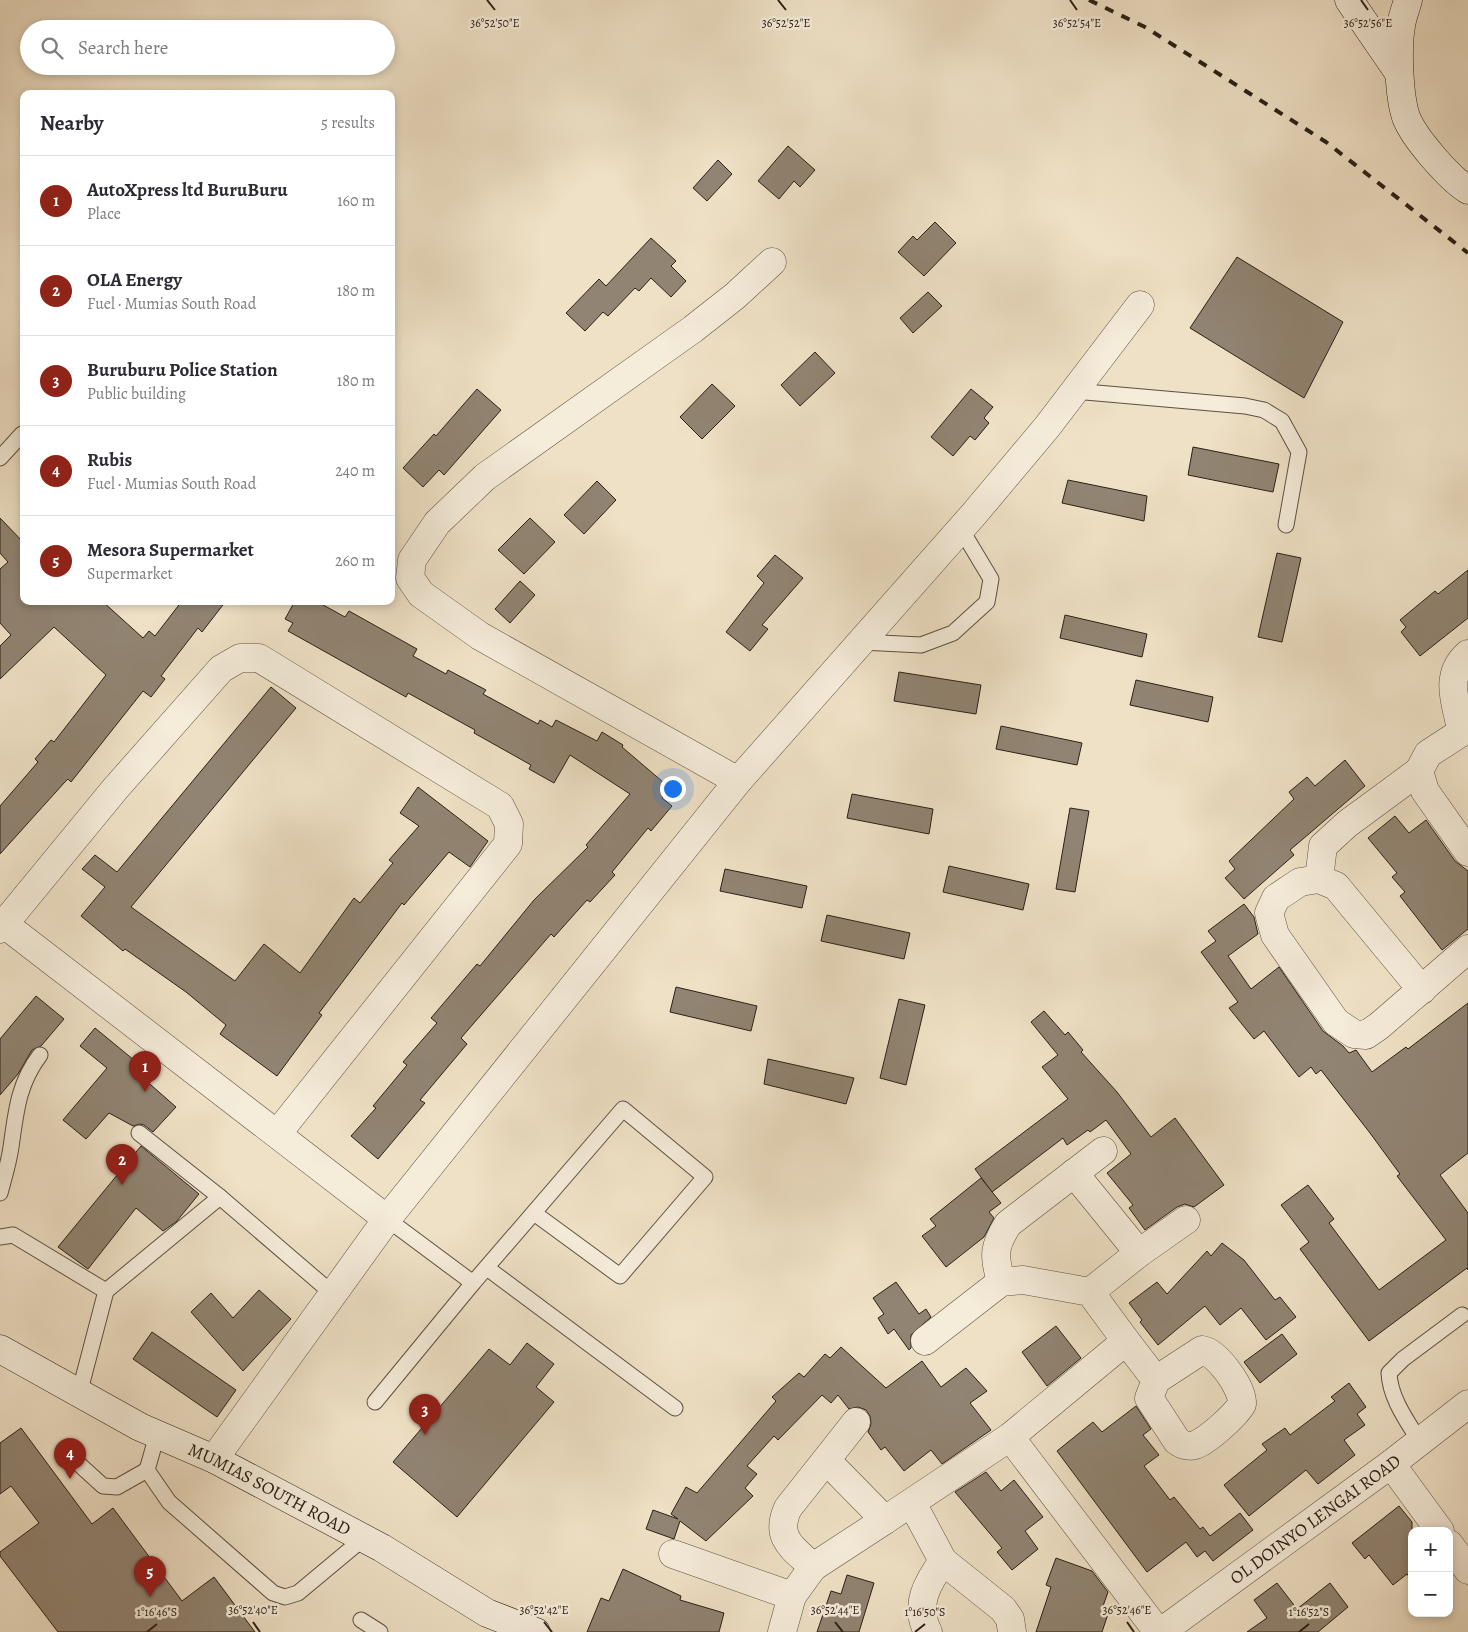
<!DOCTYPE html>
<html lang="en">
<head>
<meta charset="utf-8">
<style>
  :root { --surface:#fff; --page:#f2f2f3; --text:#2b2b33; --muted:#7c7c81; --line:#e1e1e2; --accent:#8f2418 }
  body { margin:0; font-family:Alegreya,serif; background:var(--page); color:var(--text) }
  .controls { position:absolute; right:15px; bottom:15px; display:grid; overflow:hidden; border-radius:10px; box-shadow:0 2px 8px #0003 }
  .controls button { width:45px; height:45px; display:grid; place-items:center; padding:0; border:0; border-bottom:1px solid var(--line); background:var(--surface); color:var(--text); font:25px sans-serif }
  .you { position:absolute; left:672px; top:788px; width:18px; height:18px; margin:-12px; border:4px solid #fff; border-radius:50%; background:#1a73e8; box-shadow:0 0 0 8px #1a73e833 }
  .badge { display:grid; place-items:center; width:32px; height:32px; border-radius:50%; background:var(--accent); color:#fff; font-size:16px; font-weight:700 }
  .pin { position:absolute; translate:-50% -41px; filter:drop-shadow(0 1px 2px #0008) }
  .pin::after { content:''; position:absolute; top:26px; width:18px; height:15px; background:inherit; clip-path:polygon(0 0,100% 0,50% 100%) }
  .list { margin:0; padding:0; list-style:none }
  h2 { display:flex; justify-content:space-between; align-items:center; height:65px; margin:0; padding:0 20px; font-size:21px }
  h2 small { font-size:16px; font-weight:400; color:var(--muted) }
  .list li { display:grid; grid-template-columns:32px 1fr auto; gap:15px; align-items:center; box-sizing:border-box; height:90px; padding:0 20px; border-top:1px solid var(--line) }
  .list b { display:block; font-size:19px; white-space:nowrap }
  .list p { margin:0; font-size:16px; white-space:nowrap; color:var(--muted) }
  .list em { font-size:16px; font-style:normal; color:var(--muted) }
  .icon { flex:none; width:28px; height:28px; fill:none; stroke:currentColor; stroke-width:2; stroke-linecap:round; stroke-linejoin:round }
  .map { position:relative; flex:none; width:1468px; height:1632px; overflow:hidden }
  .search { position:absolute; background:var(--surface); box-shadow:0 2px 8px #0003; left:20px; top:20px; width:375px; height:55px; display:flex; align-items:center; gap:12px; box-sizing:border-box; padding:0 18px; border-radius:28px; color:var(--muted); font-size:19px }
  .panel { position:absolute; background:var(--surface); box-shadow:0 2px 8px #0003; left:20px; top:90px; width:375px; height:515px; border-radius:10px }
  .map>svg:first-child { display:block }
  .building { fill:#918472; stroke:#2b2016 }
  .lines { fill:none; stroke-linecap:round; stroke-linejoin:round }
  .lane-casing { stroke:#5c5042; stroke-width:17 }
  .street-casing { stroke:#5c5042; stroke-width:29 }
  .secondary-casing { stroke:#2b2016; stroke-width:29 }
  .lane { stroke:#f5ecda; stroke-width:15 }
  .street { stroke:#f5ecda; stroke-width:28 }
  .secondary { stroke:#f5ecda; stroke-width:28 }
  .rail { stroke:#2b2016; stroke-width:4; stroke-dasharray:9 9; stroke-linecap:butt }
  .ticks { fill:none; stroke:#2b2016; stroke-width:2 }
  .labels { text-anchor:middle; stroke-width:5; stroke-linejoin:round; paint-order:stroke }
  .street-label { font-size:18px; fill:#2b2016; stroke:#f5ecda }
  .ticks-label { font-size:12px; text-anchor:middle; fill:#2b2016; stroke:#f5ecda; stroke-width:5; stroke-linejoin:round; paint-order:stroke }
</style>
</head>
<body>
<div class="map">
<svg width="1468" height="1632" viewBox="0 0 1468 1632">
  <rect width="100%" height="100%" fill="#efe1c6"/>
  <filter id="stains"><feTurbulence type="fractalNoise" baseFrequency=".004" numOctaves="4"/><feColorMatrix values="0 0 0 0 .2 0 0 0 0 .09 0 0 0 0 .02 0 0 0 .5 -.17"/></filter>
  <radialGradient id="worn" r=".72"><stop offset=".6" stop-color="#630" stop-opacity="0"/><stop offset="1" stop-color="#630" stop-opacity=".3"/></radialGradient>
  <!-- building -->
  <g class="building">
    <path d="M788 146 815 170 800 187 794 181 779 199 758 181Z"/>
    <path d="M718 160 732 174 707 201 693 188Z"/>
    <path d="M935 222 956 243 924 276 898 252 913 236 917 240Z"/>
    <path d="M651 238 676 261 671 266 686 281 671 297 651 278 639 291 635 288 608 316 603 312 585 331 566 313 599 279 606 286Z"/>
    <path d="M1237 257 1343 322 1304 398 1190 328Z"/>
    <path d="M928 292 942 306 913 333 900 318Z"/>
    <path d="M815 352 835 373 800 406 781 385Z"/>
    <path d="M712 384 735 406 702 439 680 417Z"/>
    <path d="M477 389 501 410 444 475 439 470 423 487 403 468 434 434 436 436Z"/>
    <path d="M971 389 993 407 984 418 989 423 975 440 970 436 953 456 931 437Z"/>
    <path d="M1193 447 1279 464 1273 492 1188 475Z"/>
    <path d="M1068 480 1147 496 1144 521 1062 503Z"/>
    <path d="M597 481 616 500 584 534 564 515Z"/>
    <path d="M0 518 24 543V601H102L143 638 149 631 155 636 182 601H226L202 632 198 628 161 676 165 679 151 697 143 691 71 782 68 779 64 783 0 854V806L38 762 35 759 51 740 54 742 106 675 54 627 0 679V646L11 635 0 623V569L8 562 0 553Z"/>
    <path d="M530 518 555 542 524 574 498 550Z"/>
    <path d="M1277 553 1301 558 1282 642 1258 637Z"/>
    <path d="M775 555 803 578 762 625 768 629 750 651 726 632 764 583 757 576Z"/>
    <path d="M1468 570V618L1420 656 1401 632 1406 627 1400 620 1435 591 1438 594Z"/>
    <path d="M520 581 535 595 510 623 495 609Z"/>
    <path d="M295 601H316L345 617 349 611 417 649 413 656 446 674 448 670 486 690 483 694 538 724 540 720 552 727 556 720 597 741 602 732 623 745 622 747 670 788 662 798 672 806 651 831 648 828 612 872 615 875 590 902 587 900 554 937 551 934 461 1038 467 1044 420 1100 425 1103 378 1159 351 1136 376 1108 373 1106 407 1065 403 1062 437 1023 431 1018 477 964 480 966 534 900 588 847 586 845 630 794 570 755 554 783 529 769 531 765 474 733 475 730 408 693 406 697 288 631 293 623 285 619Z"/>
    <path d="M1065 615 1147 634 1142 657 1060 638Z"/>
    <path d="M899 672 981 685 976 714 894 701Z"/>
    <path d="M1136 680 1213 697 1208 722 1130 705Z"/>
    <path d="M271 687 296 708 131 907 235 981 264 944 300 973 354 898 360 903 393 863 389 860 419 826 400 813 418 787 488 841 470 867 449 852 404 905 402 903 319 1013 322 1015 277 1076 220 1034 226 1025 186 992 125 949 123 951 81 916 105 887 82 869 95 855 117 872Z"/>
    <path d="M1001 726 1082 743 1077 765 996 749Z"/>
    <path d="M1345 760 1365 786 1290 850 1294 855 1244 899 1225 878 1235 869 1229 861 1294 799 1289 792 1307 777 1315 786Z"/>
    <path d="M852 794 933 809 929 834 847 818Z"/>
    <path d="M1070 808 1089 811 1075 892 1056 889Z"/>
    <path d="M1395 816 1409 833 1426 820 1455 861 1468 871V929L1442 950 1400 896 1405 892 1392 877 1397 873 1368 838Z"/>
    <path d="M949 866 1029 884 1023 910 943 892Z"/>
    <path d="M725 869 807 886 802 908 720 891Z"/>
    <path d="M1244 904 1254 917 1258 934 1228 956 1251 989 1279 967 1323 1031 1343 1046 1349 1053 1356 1050 1372 1072 1406 1047 1408 1049 1468 1003V1153L1440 1175 1468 1213V1270L1467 1268 1369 1341 1300 1249 1309 1242 1281 1205 1308 1185 1334 1219 1329 1223 1379 1290 1446 1240 1397 1176 1400 1174 1370 1133 1321 1070 1316 1074 1311 1067 1299 1077 1264 1031 1254 1039 1229 1008 1238 1002 1201 952 1216 941 1208 931Z"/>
    <path d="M827 915 910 933 904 959 821 941Z"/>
    <path d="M676 987 757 1006 751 1031 670 1012Z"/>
    <path d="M36 996 64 1019 41 1046 32 1050 18 1074 0 1095V1039Z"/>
    <path d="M899 999 925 1005 906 1085 880 1078Z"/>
    <path d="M1044 1011 1065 1035 1068 1032 1083 1050 1081 1052 1117 1092 1151 1137 1175 1118 1224 1185 1194 1207 1185 1204 1177 1207 1145 1230 1129 1208 1133 1205 1107 1173 1131 1154 1106 1120 1090 1132 1088 1130 1067 1145 1063 1138 992 1192 975 1169 1068 1099 1042 1067 1058 1055 1031 1022Z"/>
    <path d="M95 1028 140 1065 135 1071 176 1107 153 1132 144 1125 140 1124 133 1126 109 1113 86 1139 63 1120 107 1068 80 1046Z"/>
    <path d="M768 1059 854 1078 846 1104 764 1084Z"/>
    <path d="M141 1146 199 1194 176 1222 163 1231 136 1208 88 1269 58 1247Z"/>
    <path d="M981 1178 1001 1203 989 1212 994 1218 984 1237 946 1267 922 1236 936 1226 930 1219Z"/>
    <path d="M1222 1243 1244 1260 1275 1300 1280 1297 1296 1317 1266 1340 1241 1308 1220 1325 1205 1306 1158 1345 1140 1322 1142 1320 1129 1303 1157 1282 1167 1294 1207 1251 1211 1256Z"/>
    <path d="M896 1282 919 1314 926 1309 931 1317 911 1335V1348L909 1350 894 1329 888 1334 878 1318 884 1314 873 1298Z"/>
    <path d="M259 1290 291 1319 243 1371 191 1312 211 1293 233 1318Z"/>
    <path d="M1056 1326 1081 1358 1047 1386 1022 1352Z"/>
    <path d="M152 1332 236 1390 217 1417 133 1359Z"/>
    <path d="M1282 1334 1297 1354 1260 1383 1244 1362Z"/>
    <path d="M527 1343 554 1364 536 1387 554 1402 457 1517 393 1462 489 1349 510 1365Z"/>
    <path d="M841 1347 886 1388 922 1361 941 1387 966 1368 987 1391 970 1403 991 1430 942 1464 931 1450 904 1471 885 1447 881 1450 868 1432 871 1424 870 1416 866 1410 858 1407 849 1409 838 1395 831 1403 822 1395 778 1440 774 1436 747 1466 757 1474 745 1488 753 1496 706 1541 680 1521 674 1539 646 1529 653 1510 678 1519 671 1514 686 1487 697 1493 776 1401 772 1397 799 1373 804 1377 825 1354 830 1358Z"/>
    <path d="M1349 1383 1366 1407 1357 1414 1365 1425 1344 1440 1355 1455 1318 1484 1306 1470 1249 1516 1224 1485 1267 1450 1262 1444 1285 1428 1290 1435 1335 1401 1331 1397Z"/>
    <path d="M1136 1406 1151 1429 1143 1435 1159 1455 1144 1466 1170 1500 1174 1497 1200 1529 1203 1527 1210 1536 1240 1513 1253 1530 1213 1561 1205 1551 1197 1557 1186 1542 1147 1572 1057 1451 1093 1422 1102 1432Z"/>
    <path d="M21 1428 92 1524 113 1508 182 1601 214 1577 255 1632H58L0 1556V1552L39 1523 11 1486 0 1494V1443Z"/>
    <path d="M986 1472 1001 1491 1014 1480 1043 1517 1025 1531 1038 1549 1012 1570 997 1552 1002 1548 955 1492Z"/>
    <path d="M1399 1506 1412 1522V1581L1407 1574 1393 1585 1369 1555 1365 1559 1352 1543Z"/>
    <path d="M1056 1558 1092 1571 1108 1592 1102 1609 1109 1611 1102 1632H1036L1051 1587 1046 1585Z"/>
    <path d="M623 1569 681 1596 680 1600 724 1613 719 1632H587L601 1598 609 1601Z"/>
    <path d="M847 1575 874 1583 859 1632H817L831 1591 841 1594Z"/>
    <path d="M1277 1583 1297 1609 1330 1583 1348 1607 1318 1632H1247L1267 1618 1254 1600Z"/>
  </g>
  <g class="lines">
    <defs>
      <g id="lane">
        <path d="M1074 391 1245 406 1264 410 1282 421 1299 452 1286 525"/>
        <path d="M0 458 22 434"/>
        <path d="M861 642 921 645 953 633 987 602 991 579 961 529"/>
        <path d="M139 1133 220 1197 333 1294"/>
        <path d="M0 1193C4 1178 9 1162 11 1147 16 1112 18 1084 40 1055"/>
        <path d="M387 1219 473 1283 623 1109 705 1177 620 1276 534 1213"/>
        <path d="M0 1237 13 1235 106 1291 79 1394"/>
        <path d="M487 1268 675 1408"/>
        <path d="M106 1291 220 1197"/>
        <path d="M375 1402 473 1283"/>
        <path d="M157 1435 147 1470 169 1502 273 1593 285 1597 298 1593 364 1538"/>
        <path d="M1420 1442C1407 1421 1390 1398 1389 1373L1403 1359 1462 1315"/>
        <path d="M69 1455 103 1486 117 1487 147 1470"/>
        <path d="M361 1620 380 1632"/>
      </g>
      <g id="street">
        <path d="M1468 728 1428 754 1419 771 1425 791 1468 852"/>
        <path d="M1462 732C1456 704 1443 676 1468 654"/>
        <path d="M738 781 480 636 421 594 410 578 412 560 437 523 485 477 693 329 735 296 772 262"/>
        <path d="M1319 879 1323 846 1347 824 1419 771"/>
        <path d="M4 924 115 789 221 669 240 658H259L500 806 509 824 508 844 277 1134"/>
        <path d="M0 929 4 924 387 1219"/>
        <path d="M1422 990 1336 886 1319 879 1300 882 1276 898 1269 913 1275 935 1336 1022 1354 1034 1366 1035 1379 1026 1468 949"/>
        <path d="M1074 1173 1139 1253"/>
        <path d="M1001 1282C994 1255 993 1248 1008 1224L1103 1151"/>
        <path d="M1090 1292 1139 1253 1186 1220"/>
        <path d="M925 1341 1001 1282 1023 1280 1090 1292 1126 1341 1010 1437"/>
        <path d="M1126 1341 1156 1380"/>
        <path d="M1202 1350C1217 1352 1243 1388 1242 1404 1236 1415 1207 1441 1195 1445 1189 1447 1182 1445 1177 1441L1149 1398 1156 1380Z"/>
        <path d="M214 1459 387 1219 738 781 974 514 1047 427 1140 305"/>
        <path d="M827 1461 885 1520 1010 1437 1158 1632"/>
        <path d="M1391 1464 1440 1531"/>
        <path d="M912 1503 943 1561 1003 1609 1010 1619 1012 1632"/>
        <path d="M1449 1544 1468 1570"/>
        <path d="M673 1554 792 1596"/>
        <path d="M813 1567C793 1548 774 1538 788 1508L856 1422"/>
        <path d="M782 1632 792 1596 813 1567 885 1520"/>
        <path d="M928 1632C914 1606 927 1583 943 1561"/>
        <path id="s1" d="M1161 1632 1391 1464 1468 1404"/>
      </g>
      <g id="secondary">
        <path d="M1349 0 1399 73"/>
        <path d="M1408 0C1406 8 1402 17 1401 26 1397 48 1399 96 1406 117 1414 138 1449 178 1468 190"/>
        <path id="s2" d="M0 1349 140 1427 214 1459 382 1548 487 1613 536 1632"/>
      </g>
    </defs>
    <!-- lane casing -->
    <use href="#lane" class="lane-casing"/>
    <!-- street casing -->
    <use href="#street" class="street-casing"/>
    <!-- secondary casing -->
    <use href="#secondary" class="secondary-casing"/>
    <!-- lane -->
    <use href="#lane" class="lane"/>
    <!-- street -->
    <use href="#street" class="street"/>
    <!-- secondary -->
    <use href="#secondary" class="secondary"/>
    <!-- rail -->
    <path class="rail" d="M1089 0 1145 27 1326 142 1468 253"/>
  </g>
  <!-- ticks -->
  <path class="ticks" d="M487 0 495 10M778 0 786 10M1070 0 1077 10M1361 0 1368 10M253 1622 260 1632M544 1622 552 1632M835 1622 843 1632M1127 1622 1134 1632M147 1632 157 1624M915 1632 925 1624M1299 1632 1309 1624"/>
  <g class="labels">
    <!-- street labels -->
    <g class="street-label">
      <text dy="6" stroke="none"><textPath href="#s2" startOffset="304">MUMIAS SOUTH ROAD</textPath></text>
      <text dy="6" stroke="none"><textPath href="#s1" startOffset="191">OL DOINYO LENGAI ROAD</textPath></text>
    </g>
  </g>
  <g class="ticks-label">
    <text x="495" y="27">36°52'50"E</text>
    <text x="786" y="27">36°52'52"E</text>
    <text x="1077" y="27">36°52'54"E</text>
    <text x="1368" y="27">36°52'56"E</text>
    <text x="253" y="1614">36°52'40"E</text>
    <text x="544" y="1614">36°52'42"E</text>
    <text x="835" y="1614">36°52'44"E</text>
    <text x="1127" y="1614">36°52'46"E</text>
    <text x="157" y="1616">1°16'46"S</text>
    <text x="925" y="1616">1°16'50"S</text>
    <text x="1309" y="1616">1°16'52"S</text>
  </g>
  <rect width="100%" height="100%" filter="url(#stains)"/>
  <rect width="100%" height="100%" fill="url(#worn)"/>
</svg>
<div class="controls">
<button>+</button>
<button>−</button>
</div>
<div class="you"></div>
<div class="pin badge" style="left:145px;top:1092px">1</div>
<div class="pin badge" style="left:122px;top:1185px">2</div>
<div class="pin badge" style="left:425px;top:1435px">3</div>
<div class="pin badge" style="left:70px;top:1479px">4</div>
<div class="pin badge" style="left:150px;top:1597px">5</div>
<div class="search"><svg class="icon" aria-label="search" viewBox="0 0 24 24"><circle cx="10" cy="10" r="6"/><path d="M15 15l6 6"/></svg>Search here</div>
<section class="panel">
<h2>Nearby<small>5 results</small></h2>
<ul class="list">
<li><span class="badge">1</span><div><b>AutoXpress ltd BuruBuru</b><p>Place</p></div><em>160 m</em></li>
<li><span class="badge">2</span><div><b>OLA Energy</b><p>Fuel · Mumias South Road</p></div><em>180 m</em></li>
<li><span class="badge">3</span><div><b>Buruburu Police Station</b><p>Public building</p></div><em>180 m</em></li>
<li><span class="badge">4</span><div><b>Rubis</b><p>Fuel · Mumias South Road</p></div><em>240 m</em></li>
<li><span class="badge">5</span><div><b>Mesora Supermarket</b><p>Supermarket</p></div><em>260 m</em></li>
</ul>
</section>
</div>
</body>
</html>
